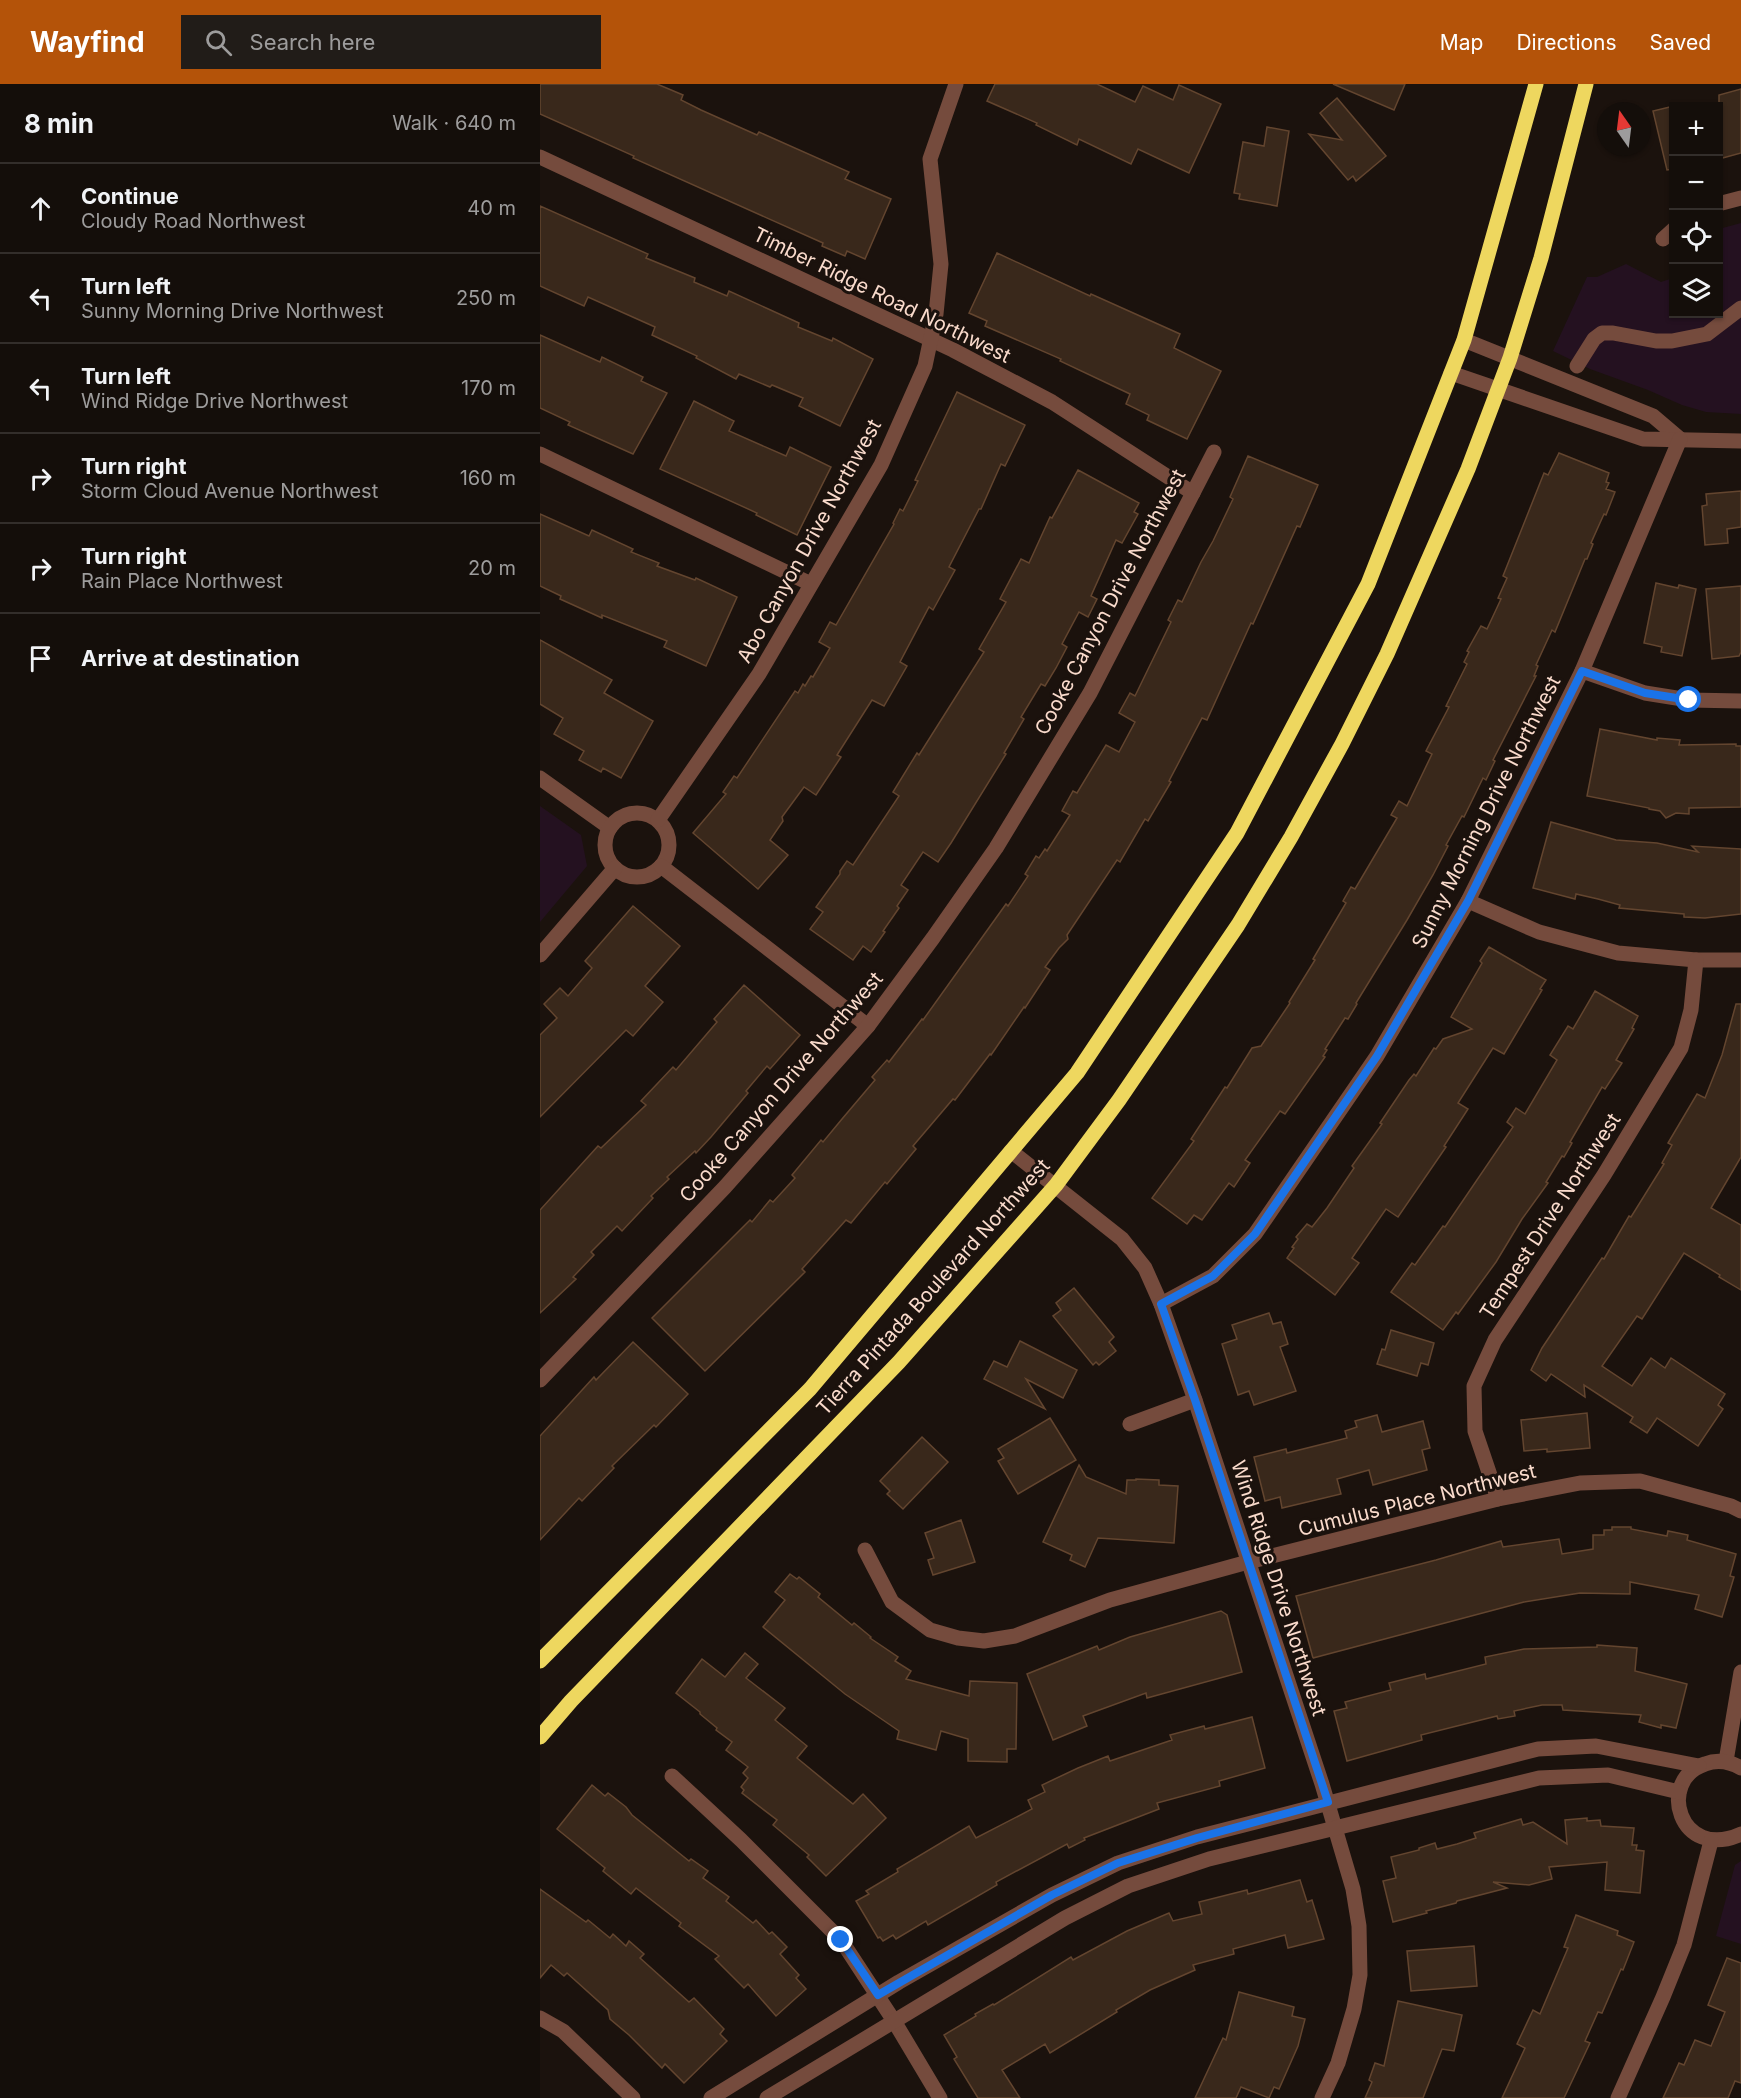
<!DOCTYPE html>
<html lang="en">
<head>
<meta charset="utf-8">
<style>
  :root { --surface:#140e0a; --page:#211c18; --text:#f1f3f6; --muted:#9d9c9c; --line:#332e2b; --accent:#b45309 }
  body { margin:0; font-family:Inter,sans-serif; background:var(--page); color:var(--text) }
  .controls { position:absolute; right:18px; top:18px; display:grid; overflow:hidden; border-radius:0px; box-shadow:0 2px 4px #0004 }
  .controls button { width:54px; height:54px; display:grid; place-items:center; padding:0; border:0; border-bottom:2px solid var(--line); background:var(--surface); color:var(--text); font:30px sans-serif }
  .compass { position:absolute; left:1057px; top:18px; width:54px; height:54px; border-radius:50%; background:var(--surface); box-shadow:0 2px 4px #0004; rotate:346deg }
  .stop { position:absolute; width:18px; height:18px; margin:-14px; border:4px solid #1a73e8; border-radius:50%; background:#fff }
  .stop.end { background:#1a73e8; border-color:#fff; box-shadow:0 2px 6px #0008 }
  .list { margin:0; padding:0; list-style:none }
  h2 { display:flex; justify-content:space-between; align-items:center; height:78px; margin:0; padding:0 24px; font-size:26px }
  h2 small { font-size:20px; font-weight:400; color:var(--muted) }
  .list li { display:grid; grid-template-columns:39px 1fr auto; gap:18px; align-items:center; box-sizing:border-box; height:90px; padding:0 24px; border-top:2px solid var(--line) }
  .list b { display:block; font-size:22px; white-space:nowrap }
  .list p { margin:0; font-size:20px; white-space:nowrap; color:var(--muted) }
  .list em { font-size:20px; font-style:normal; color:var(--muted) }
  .icon { flex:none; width:33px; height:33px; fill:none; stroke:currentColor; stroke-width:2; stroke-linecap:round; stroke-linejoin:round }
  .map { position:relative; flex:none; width:1201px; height:2014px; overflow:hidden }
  header { display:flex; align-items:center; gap:36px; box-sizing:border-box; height:84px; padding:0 30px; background:var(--accent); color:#fff }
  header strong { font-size:28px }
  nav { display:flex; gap:33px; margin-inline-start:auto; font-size:21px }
  .search { width:420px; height:54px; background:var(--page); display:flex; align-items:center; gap:15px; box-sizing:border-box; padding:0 21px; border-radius:0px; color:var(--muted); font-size:22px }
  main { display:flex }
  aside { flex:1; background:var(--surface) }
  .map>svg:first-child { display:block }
  .green { fill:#241120 }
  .building { fill:#39281b; stroke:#63452f; stroke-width:1.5 }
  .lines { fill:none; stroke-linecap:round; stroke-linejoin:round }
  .minor { stroke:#754b3d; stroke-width:15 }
  .major { stroke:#eed75f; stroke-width:15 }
  .route { stroke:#1a73e8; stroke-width:8 }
  .labels { text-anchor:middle; stroke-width:6; stroke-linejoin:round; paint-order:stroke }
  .street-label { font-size:20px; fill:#fadbcc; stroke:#1b120d }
</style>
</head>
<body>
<header>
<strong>Wayfind</strong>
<div class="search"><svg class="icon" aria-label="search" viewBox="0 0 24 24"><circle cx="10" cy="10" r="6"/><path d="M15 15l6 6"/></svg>Search here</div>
<nav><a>Map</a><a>Directions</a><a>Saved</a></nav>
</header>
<main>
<aside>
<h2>8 min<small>Walk · 640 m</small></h2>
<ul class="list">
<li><svg class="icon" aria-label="ahead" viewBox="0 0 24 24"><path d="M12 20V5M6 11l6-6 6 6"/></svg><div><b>Continue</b><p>Cloudy Road Northwest</p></div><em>40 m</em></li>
<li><svg class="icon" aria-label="left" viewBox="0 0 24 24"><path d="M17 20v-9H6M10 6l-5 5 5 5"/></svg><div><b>Turn left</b><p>Sunny Morning Drive Northwest</p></div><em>250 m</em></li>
<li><svg class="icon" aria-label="left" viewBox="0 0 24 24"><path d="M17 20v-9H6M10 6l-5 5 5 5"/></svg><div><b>Turn left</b><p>Wind Ridge Drive Northwest</p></div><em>170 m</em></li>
<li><svg class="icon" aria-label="right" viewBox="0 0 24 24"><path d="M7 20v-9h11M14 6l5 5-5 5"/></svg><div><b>Turn right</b><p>Storm Cloud Avenue Northwest</p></div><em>160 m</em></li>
<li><svg class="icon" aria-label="right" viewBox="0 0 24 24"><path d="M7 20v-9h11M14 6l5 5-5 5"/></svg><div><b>Turn right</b><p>Rain Place Northwest</p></div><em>20 m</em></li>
<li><svg class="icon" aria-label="arrive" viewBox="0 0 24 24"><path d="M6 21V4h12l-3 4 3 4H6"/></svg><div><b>Arrive at destination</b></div></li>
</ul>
</aside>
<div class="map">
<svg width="1201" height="2014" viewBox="0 0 1201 2014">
  <rect width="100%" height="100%" fill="#1b120d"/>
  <!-- green -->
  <g class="green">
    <path d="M1201 139V330L1166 328 1142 321 1108 306 1050 285 1013 267 1047 193H1057L1086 180 1121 198 1133 194 1134 230H1178L1179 145Z"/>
    <path d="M0 722 41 751 47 782 0 838Z"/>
    <path d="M1201 1777V1860L1176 1852 1195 1781Z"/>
  </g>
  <!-- building -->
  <g class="building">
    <path d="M0 0H117L143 11 141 16 161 26 217 51 219 48 309 88 305 95 351 115 325 175 307 167 305 172 282 162 283 159 93 74 94 72 0 30Z"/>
    <path d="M455 0H557L595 18 603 2 633 16 639 1 681 20 649 89 598 65 591 80 539 55 537 61 496 41 497 39 447 17Z"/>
    <path d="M793 0H865L854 26Z"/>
    <path d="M1201 5V69L1179 75V11Z"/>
    <path d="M797 14 846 72 816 97 813 92 808 96 769 50 802 56 780 29Z"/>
    <path d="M1134 22V85L1127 86 1113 27Z"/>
    <path d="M727 43 749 47 737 122 699 115 700 110 694 109 703 58 724 62Z"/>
    <path d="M0 122 108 170 106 174 155 194 154 198 187 212 189 207 259 239 258 243 292 257 293 254 333 275 300 342 259 322 263 314 232 301 230 303 199 290 196 295 156 274 157 272 112 251 115 243 48 213 44 222 0 202Z"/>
    <path d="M457 169 550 212 551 210 640 250 634 264 681 287 647 355 607 336 609 331 586 320 590 310 520 277 521 275 445 242 447 237 429 229Z"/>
    <path d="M0 251 60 278 62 273 103 293 101 297 127 309 93 370 28 341 30 338 0 324Z"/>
    <path d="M417 308 485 341 465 382 461 380 441 425H439L409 483 415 486 393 526 389 523 360 578 367 582 344 622 332 616 297 671 301 673 276 711 264 703 242 733 243 737 230 756 248 771 218 805 153 749 186 710 183 708 194 692 197 694 255 607 258 609 263 600 265 602 271 592 273 593 290 564 279 558 290 538 296 541 354 440 353 439 360 425 363 427 378 397 375 396Z"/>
    <path d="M154 317 194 337 189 347 246 372 250 363 291 383 257 451 216 431 217 429 120 385Z"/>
    <path d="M1019 369 1069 389 1066 398 1069 399 1066 405 1075 408 1066 431 1064 430 1051 459 1053 460 1047 475H1045L1015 548 1012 546 996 581 998 582 994 592H996L953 676 955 677 946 696 943 694 924 733 922 732 906 761 908 762 893 791 867 836 816 919 817 920 808 935 805 934 785 965 787 966 783 972 785 973 745 1030 740 1027 705 1076 710 1079 694 1103 689 1099 662 1136 654 1131 647 1140 612 1114 654 1057 651 1055 685 1003 687 1004 712 964 721 962 750 919 749 918 775 876 773 875 806 819 803 817 811 803 815 805 857 734 851 731 859 717 867 722 892 670 886 667 909 623 906 622 927 580 924 578 929 568 927 567 941 542 947 545 961 515 958 514 967 494 963 492 1004 389 1008 391Z"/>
    <path d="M708 372 778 401 760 443 757 442 713 540 711 539 667 636 662 634 629 697 631 698 608 737 605 735 580 778 577 776 527 851 528 855 519 864 505 883 510 886 485 924 484 923 451 971 450 970 415 1016 413 1015 373 1062 376 1065 347 1100 345 1098 311 1139 306 1136 262 1185 265 1188 165 1287 112 1234 210 1136 212 1138 230 1116 233 1118 255 1094 252 1091 281 1056 283 1058 302 1035 335 996 332 993 347 976 349 978 382 935 383 936 466 820 468 822 488 792 485 790 496 772 499 774 505 765 507 767 530 731 522 727 533 707 537 709 566 661 579 668 595 638 579 629 590 609 595 612 631 538 628 536 638 516 642 518 661 478 673 457 693 415 690 413Z"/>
    <path d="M538 386 599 419 594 428 598 430 582 459 576 456 551 512 557 515 548 533 539 528 522 560 527 563 516 584 505 602 501 600 481 633 484 635 464 669 466 670 411 759 398 778 383 768 361 801 368 806 357 822 359 824 343 847 345 848 331 868 323 862 313 876 270 845 283 828 276 823 300 790V787L307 777 313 781 359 712 353 708 377 669 379 671 444 568 439 565 466 518 460 515 481 475 489 479 510 433 512 434Z"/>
    <path d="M1201 407V443L1187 445 1188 459 1165 461 1162 422 1167 421 1166 410Z"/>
    <path d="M0 430 49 452 52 446 93 465 91 468 119 479 117 482 155 496 156 494 197 513 166 582 124 563 127 557 62 531V534L20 515 21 512 0 502Z"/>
    <path d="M1116 499 1138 504 1139 501 1156 505 1142 572 1121 568 1122 563 1104 559Z"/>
    <path d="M1201 502V568L1199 572 1172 575 1166 505Z"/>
    <path d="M0 556 72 596 64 609 113 637 81 694 63 684 61 688 39 676 44 667 14 650 23 634 0 620Z"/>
    <path d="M1060 645 1117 656V654L1140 656 1139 661 1196 660V662H1201V723L1149 724V730L1136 729 1126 734 1120 727 1109 725V724L1047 712Z"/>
    <path d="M1011 738 1076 756 1117 759 1158 768 1152 762 1201 765V830L1165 834 1144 833V830L1079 824 1080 821 1058 815 1036 810 1035 815 993 804Z"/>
    <path d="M93 822 140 862 105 902 123 918 93 952 86 946 0 1033V951L17 934 4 920 20 904 28 912 52 884 45 877Z"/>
    <path d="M949 863 1006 896 1000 905 1002 906 964 970 953 964 918 1019 928 1025 904 1062 906 1063 858 1133 846 1125 812 1174 819 1179 795 1211 747 1174 754 1164 752 1163 758 1155 756 1153 767 1140 772 1143 787 1124 814 1084 812 1082 842 1040 840 1039 869 996 874 990 876 992 894 964 896 965 903 955 932 945 911 933 942 879 940 877Z"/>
    <path d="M204 901 260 951 230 985 227 982 206 1007 208 1009 171 1053 156 1069 155 1067 127 1093 129 1095 111 1112 113 1114 82 1147 77 1142 51 1168 54 1171 33 1193 36 1195 0 1229V1126L58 1062 61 1064 106 1021 101 1017 133 983 136 986 177 938 174 935Z"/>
    <path d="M1055 907 1098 932 1092 944 1094 945 1076 976 1082 979 1065 1005 1062 1003 1030 1058 1032 1059 1024 1073 1022 1072 1006 1098 1008 1099 982 1135 956 1178 918 1230 916 1228 903 1246 851 1208 872 1179 875 1181 903 1142 905 1143 973 1043 967 1038 976 1024 985 1030 1017 976 1010 971 1028 942 1033 945Z"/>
    <path d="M1196 920H1201V1073L1171 1124 1201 1141V1206L1179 1193 1180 1191 1144 1169 1102 1235 1097 1232 1062 1282 1092 1302 1111 1274 1125 1284 1131 1274 1185 1310 1178 1321 1183 1325 1158 1362 1117 1334 1107 1349 1090 1338 1093 1333 1044 1301 1045 1313 1011 1290 1006 1297 991 1286 1002 1264 1062 1174 1064 1175 1089 1132 1091 1133 1124 1080 1122 1079 1132 1061 1128 1059 1157 1010 1165 1014 1182 971Z"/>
    <path d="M534 1204 574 1253 569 1258 576 1267 559 1281 556 1278 553 1281 513 1232 521 1226 516 1219Z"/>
    <path d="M729 1229 733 1240 741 1238 748 1260 740 1263 756 1307 714 1321 709 1307 698 1311 682 1260 697 1255 692 1241Z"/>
    <path d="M851 1246 894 1259 888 1281 881 1279 877 1292 837 1280 842 1265 845 1266Z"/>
    <path d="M480 1257 537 1286 523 1314 486 1295 505 1325 444 1295 454 1277 467 1283Z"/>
    <path d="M93 1258 148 1310 116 1343 114 1341 72 1382 74 1384 42 1417 39 1414 0 1456V1352L54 1293 56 1296Z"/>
    <path d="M1047 1329 1050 1364 1007 1368V1365L984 1367 981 1336Z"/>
    <path d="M837 1331 842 1348 883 1337 890 1364 882 1366 887 1386 833 1401 829 1386 797 1395 801 1410 742 1424 740 1413 725 1417 714 1373 746 1365 747 1369 807 1354 805 1347 817 1343 815 1337Z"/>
    <path d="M510 1334 536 1376 478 1410 458 1377 464 1374 458 1365Z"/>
    <path d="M382 1353 408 1378 363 1425 347 1410 350 1407 340 1397Z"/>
    <path d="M539 1381 546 1393 586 1410 587 1396H596V1395L619 1396V1401L638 1402 634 1459 558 1454 545 1483 530 1476 532 1471 503 1458Z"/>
    <path d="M421 1436 435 1478 393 1491 388 1476 394 1474 385 1449Z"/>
    <path d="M1072 1443H1091V1445L1127 1452 1128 1447 1148 1451 1147 1456 1196 1470 1190 1492 1194 1493 1182 1533 1155 1525 1159 1511 1090 1498V1510L1040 1509 984 1518 773 1574 756 1512 896 1476 961 1457 963 1463 1019 1455 1022 1470 1053 1465V1451H1064V1446H1072Z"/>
    <path d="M250 1490 257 1495 259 1493 280 1510 278 1513 312 1541 314 1539 331 1553 330 1554 358 1573 355 1577 371 1587 366 1595 429 1612 430 1597 477 1599 476 1665H467V1678L428 1677V1655L401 1647 396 1666 357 1655 359 1647 305 1610 223 1543 245 1516 235 1508Z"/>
    <path d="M681 1527 687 1531 702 1588 607 1614 606 1609 543 1632 547 1642 513 1656 487 1590 557 1562 559 1566 590 1553Z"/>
    <path d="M1057 1561 1097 1564 1095 1587 1147 1600 1136 1644 1121 1641V1644L1099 1638 1101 1631 1023 1626 1022 1621H1002L974 1627 975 1632 958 1635 957 1632 881 1651 882 1656 807 1677 794 1627 807 1624 805 1618 851 1606 849 1599 885 1590 886 1595 946 1580 945 1573 984 1565 1057 1563Z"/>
    <path d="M205 1569 218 1580 206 1594 245 1624 235 1636 267 1662 257 1674 313 1720 323 1710 346 1734 286 1792 267 1773 269 1771 233 1741 237 1736 202 1709 204 1706 201 1703 208 1694 203 1689 208 1683 186 1666 192 1658 176 1646 177 1644 160 1630V1628L136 1609 162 1575 185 1593Z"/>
    <path d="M712 1633 725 1684 679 1697 680 1702 617 1719 619 1725 544 1754 545 1756 529 1764 527 1760 456 1798 457 1801 388 1841 386 1837 356 1855 353 1851 343 1857 340 1853 338 1854 316 1817 329 1810 326 1807 358 1788 357 1785 429 1742 436 1754 492 1725 488 1716 505 1708 502 1701 538 1684 568 1672 570 1677 632 1656 630 1651 664 1642 665 1645Z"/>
    <path d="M52 1701 65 1712 68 1709 86 1723 92 1731 149 1777 151 1775 168 1787 163 1794 189 1813 186 1817 213 1839 216 1836 229 1850 232 1848 247 1863 240 1870 259 1891 256 1894 266 1905 236 1932 208 1900 204 1904 175 1875 179 1872 139 1842 141 1839 96 1804 91 1810 63 1787 65 1784 17 1745Z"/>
    <path d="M1047 1734V1737L1060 1736 1061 1742 1094 1744 1092 1761H1097L1096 1766 1104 1767 1100 1809 1065 1806 1067 1778 1009 1783 1012 1795 989 1801 953 1798 967 1804 917 1817 916 1819 886 1827 887 1829 853 1838 843 1797 856 1794 851 1773 879 1766V1764L895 1759 897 1765 917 1760 936 1754 934 1749 981 1735 983 1741 993 1738 1027 1760 1025 1736Z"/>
    <path d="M760 1796 767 1818 772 1816 784 1855 748 1864 745 1851 693 1865 694 1870 653 1881 655 1886 610 1906 576 1926 577 1928 510 1969 505 1960 462 1986 480 2014H438L414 1975 417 1973 404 1951 436 1932 435 1930 453 1920 454 1921 531 1873 533 1876 587 1847 629 1829 633 1837 662 1830 659 1818 707 1806 708 1810Z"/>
    <path d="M0 1805 46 1838 48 1836 70 1854 73 1850 86 1862 89 1857 104 1870 100 1874 149 1918 154 1914 184 1945 180 1950 187 1957 144 1999 125 1980 122 1984 89 1951 70 1935 68 1926 27 1889 24 1892 11 1881 0 1894Z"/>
    <path d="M1036 1831 1078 1847 1077 1851 1094 1858 1083 1886 1081 1885 1062 1929 1058 1928 1045 1957 1050 1959 1024 2014H962L985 1964 977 1960 993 1926 1000 1930 1028 1864 1024 1863Z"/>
    <path d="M934 1862 937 1902 871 1907 867 1867Z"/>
    <path d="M1187 1874 1201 1879V1999L1195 1997 1188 2014H1123L1139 1979 1144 1981 1155 1956 1171 1962 1185 1928 1168 1921Z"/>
    <path d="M699 1908 754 1923 752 1932 765 1935 758 1962 739 2005 734 2003 729 2014 701 2003 696 2014H655L683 1954 686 1956Z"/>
    <path d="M858 1917 922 1931 914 1967 902 1965 883 2014H825L832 1998 829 1996 835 1979 844 1982Z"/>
  </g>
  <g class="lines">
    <!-- minor -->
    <g class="minor">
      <path d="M0 73 413 266 512 318 653 409"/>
      <path d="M1178 120 1201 114"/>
      <path d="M1123 155 1134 145"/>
      <path d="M924 256 1113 332 1140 355"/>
      <path d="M1037 282 1054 255 1062 249H1073L1116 257H1132L1167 250 1201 224"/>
      <path d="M911 289 1103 355 1201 357"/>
      <path d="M0 370 271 500"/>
      <path d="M1042 587 1105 609 1149 616 1201 617"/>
      <path d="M0 694 70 744"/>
      <circle cx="97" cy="761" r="32"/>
      <path d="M118 736 219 590 341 381 385 282 396 230 401 180 390 75 416 0"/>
      <path d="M121 782 328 942"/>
      <path d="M928 817 999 848 1078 869 1156 876H1201"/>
      <path d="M0 871 75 784"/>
      <path d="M471 1067 582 1155 605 1184 621 1220 655 1316 782 1700 813 1805 819 1842 820 1891 814 1925 798 1979 782 2014"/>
      <path d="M621 1220 673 1192 715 1150 837 972 928 817 1042 587 1140 355"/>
      <path d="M0 1296 185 1103 328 942 393 854 456 764 550 609 674 368"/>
      <path d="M590 1340 655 1316"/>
      <path d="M958 1415 935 1347 934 1302 955 1256 1064 1091 1141 964 1151 926 1156 876"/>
      <path d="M325 1466 352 1518 390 1546 418 1554 444 1557 475 1552 570 1516 708 1478 958 1415 1040 1399 1100 1397 1191 1422 1201 1427"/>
      <path d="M1186 1677 1201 1588"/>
      <path d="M1201 1684C1189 1677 1178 1675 1165 1680 1116 1696 1139 1778 1201 1750"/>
      <path d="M132 1692 201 1756 301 1856 354 1937 400 2014"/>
      <path d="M0 1934 23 1947 93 2014"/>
      <path d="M171 2014 359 1898 512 1811 578 1779 657 1753 998 1665 1056 1662 1159 1682"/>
      <path d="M227 2014 525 1834 588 1802 669 1775 999 1694 1068 1691 1139 1708"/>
      <path d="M1078 2014 1123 1913 1144 1861 1171 1757"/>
    </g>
    <!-- major -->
    <g class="major">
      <path d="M0 1577 270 1305 537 989 697 749 828 500 924 256 996 0"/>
      <path d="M0 1653 31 1617 359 1278 516 1101 579 1016 698 841 751 753 802 660 847 570 928 385 970 274 1001 174 1046 0"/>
    </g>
  </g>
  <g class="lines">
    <!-- route -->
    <path class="route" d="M301 1856 338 1911 512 1811 578 1779 657 1754 788 1718 655 1316 621 1220 673 1192 715 1150 837 972 928 817 1042 587 1105 609 1149 616"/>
  </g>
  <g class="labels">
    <!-- street labels -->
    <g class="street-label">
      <text transform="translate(342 211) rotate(26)" y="7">Timber Ridge Road Northwest</text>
      <text transform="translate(269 457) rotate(-61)" y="7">Abo Canyon Drive Northwest</text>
      <text transform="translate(570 518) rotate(-62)" y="7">Cooke Canyon Drive Northwest</text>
      <text transform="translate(946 728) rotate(-63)" y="7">Sunny Morning Drive Northwest</text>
      <text transform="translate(241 1003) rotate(-49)" y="7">Cooke Canyon Drive Northwest</text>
      <text transform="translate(1010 1132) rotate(-57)" y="7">Tempest Drive Northwest</text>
      <text transform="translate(393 1203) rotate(-48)" y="7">Tierra Pintada Boulevard Northwest</text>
      <text transform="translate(877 1416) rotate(-14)" y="7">Cumulus Place Northwest</text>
      <text transform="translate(739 1504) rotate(72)" y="7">Wind Ridge Drive Northwest</text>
    </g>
  </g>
</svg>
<div class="controls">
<button>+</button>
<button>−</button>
<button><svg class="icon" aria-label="locate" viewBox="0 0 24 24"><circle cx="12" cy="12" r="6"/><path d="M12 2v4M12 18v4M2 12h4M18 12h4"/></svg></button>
<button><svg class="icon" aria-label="layers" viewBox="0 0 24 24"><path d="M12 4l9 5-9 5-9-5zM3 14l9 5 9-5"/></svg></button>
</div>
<svg class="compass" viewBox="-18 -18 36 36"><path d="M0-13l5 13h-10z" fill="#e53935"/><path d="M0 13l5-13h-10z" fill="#9d9c9c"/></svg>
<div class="stop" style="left:1149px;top:616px"></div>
<div class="stop end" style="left:301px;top:1856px"></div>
</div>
</main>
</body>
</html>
